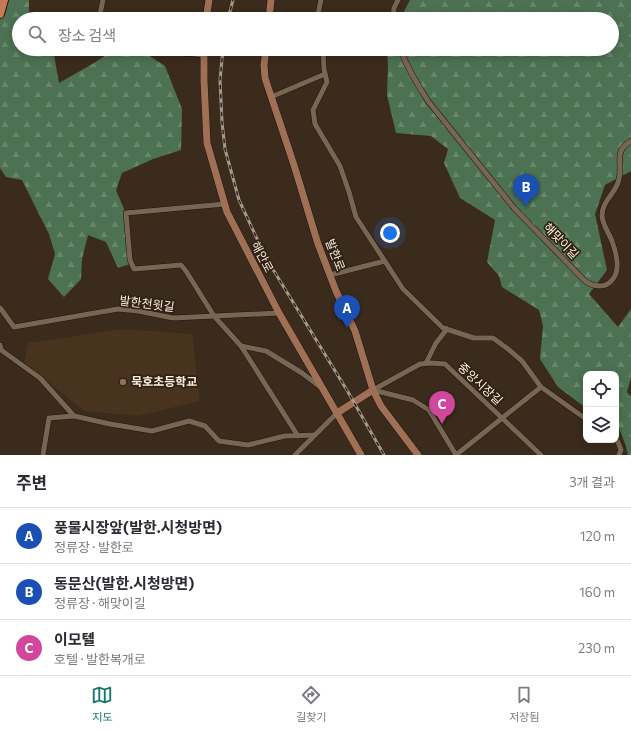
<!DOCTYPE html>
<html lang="ko">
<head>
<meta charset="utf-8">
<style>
  :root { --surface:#fff; --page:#f7f7f7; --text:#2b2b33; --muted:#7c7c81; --line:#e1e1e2; --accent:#0f766e }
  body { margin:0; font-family:Commissioner,"Noto Sans KR",sans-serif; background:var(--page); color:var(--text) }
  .controls { position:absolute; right:12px; bottom:12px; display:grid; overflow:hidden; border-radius:8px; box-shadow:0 2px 10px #0003 }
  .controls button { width:36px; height:36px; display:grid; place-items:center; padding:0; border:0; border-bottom:1px solid var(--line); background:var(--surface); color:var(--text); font:20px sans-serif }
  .you { position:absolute; left:390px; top:233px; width:14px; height:14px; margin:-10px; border:3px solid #fff; border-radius:50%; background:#1a73e8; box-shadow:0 0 0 6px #1a73e833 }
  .badge { display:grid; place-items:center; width:26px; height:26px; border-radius:50%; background:var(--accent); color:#fff; font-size:13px; font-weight:700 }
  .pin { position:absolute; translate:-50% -33px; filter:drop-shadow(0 1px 2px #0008) }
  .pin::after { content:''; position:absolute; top:21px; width:14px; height:12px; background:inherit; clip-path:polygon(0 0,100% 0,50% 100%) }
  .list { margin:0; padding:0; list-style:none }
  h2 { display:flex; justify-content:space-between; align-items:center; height:52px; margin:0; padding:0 16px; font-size:17px }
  h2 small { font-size:13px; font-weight:400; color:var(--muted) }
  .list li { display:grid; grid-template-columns:26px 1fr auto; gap:12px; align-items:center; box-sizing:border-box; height:56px; padding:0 16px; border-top:1px solid var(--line) }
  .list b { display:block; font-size:15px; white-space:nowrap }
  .list p { margin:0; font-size:13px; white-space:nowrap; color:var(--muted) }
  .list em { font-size:13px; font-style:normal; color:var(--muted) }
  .icon { flex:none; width:22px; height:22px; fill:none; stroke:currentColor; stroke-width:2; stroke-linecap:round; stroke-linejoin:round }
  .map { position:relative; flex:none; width:631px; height:455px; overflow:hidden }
  .search { position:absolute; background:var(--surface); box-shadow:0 2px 10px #0003; left:12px; right:12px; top:12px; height:44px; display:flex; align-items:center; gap:10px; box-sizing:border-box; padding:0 14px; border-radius:22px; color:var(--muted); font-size:15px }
  .sheet { height:220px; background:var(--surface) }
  nav { display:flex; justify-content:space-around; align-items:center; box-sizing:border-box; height:56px; border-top:1px solid var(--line); background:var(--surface); font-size:11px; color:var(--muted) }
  nav a { display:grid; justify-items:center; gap:2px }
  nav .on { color:var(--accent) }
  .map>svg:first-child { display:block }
  .built { fill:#48331f }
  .forest { fill:url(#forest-firs) }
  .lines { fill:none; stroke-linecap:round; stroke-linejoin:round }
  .lane-casing { stroke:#221305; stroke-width:4 }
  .street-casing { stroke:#221305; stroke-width:6 }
  .secondary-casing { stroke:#221305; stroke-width:8 }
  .primary-casing { stroke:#221305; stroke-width:10 }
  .lane { stroke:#786655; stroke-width:2.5 }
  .street { stroke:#786655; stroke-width:5 }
  .secondary { stroke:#9f7056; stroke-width:7 }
  .primary { stroke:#c57a57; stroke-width:8 }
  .rail-casing { stroke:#a6998d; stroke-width:3 }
  .rail { stroke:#312112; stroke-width:1.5; stroke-dasharray:4.5; stroke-linecap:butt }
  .education-dot { fill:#8d6e63; stroke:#312112; stroke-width:1.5 }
  .labels { text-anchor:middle; stroke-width:3.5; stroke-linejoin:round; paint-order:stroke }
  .street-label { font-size:12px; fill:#fbf0e6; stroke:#312112 }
  .poi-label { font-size:12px; font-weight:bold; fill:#fbf0e6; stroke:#312112; text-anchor:start }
</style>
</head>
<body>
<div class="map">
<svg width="631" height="455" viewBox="0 0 631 455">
  <defs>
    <pattern id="forest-firs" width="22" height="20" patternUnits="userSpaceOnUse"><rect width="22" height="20" fill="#4d7253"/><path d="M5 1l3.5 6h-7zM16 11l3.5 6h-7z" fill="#68866c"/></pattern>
  </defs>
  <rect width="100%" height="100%" fill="#3b2b1c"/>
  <!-- built -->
  <path class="built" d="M123 329 192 334 200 401 138 416 84 411 24 362 28 343Z"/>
  <!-- forest -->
  <g class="forest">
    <path d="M0 0H29V19H19V49H53L59 83 94 63 109 53H145L165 66 182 109 181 150 153 159 122 173 116 190 124 209 133 263 118 268 106 242 88 235 82 259 81 279 64 297 48 279 55 254 49 234 22 180 6 177 0 168Z"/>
    <path d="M410 0H631V171L605 185 595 214 607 270 589 294 618 327 631 309V377L627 392 631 397V455H628L626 446 619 428 616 427V374H586V408L558 387 540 359 543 326 539 310 502 287 499 276 487 262 495 220 460 198 444 163 448 149 431 136 396 133 387 95 388 67 387 49H612V19H400Z"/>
  </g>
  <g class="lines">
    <defs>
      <path id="lane" d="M153 49 172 53 203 56"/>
      <g id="street">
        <path d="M99 19 103 0"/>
        <path d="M317 19 321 0"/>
        <path d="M393 19 394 8 398 0"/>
        <path d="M323 49 324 69 327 82 313 110 315 124 340 166 349 192 356 217 403 289 443 328 474 338H493L508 349 522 361 541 387 586 419"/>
        <path d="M400 49C407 67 417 84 428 101L514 208 583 279C588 284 593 286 600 286 605 286 610 283 613 279 621 269 616 252 612 241 609 233 602 224 602 215 602 201 617 192 619 179 623 163 613 151 631 141"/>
        <path d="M271 97 325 74"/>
        <path d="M225 204 126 213 130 260 134 269 181 265 186 271 214 316 241 346 266 351 302 373 319 386"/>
        <path d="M330 275 385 261"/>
        <path d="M0 308 1 309 14 327 118 309 138 311 173 318 279 313"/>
        <path d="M0 345 1 350 40 378 74 416 110 424 152 431 189 421 205 426 219 441 248 445 285 436 315 435"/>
        <path d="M241 346 298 436"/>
        <path d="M426 363 436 343 447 329"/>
        <path d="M373 390 420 364 431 363 445 364 541 455"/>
        <path d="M373 390 413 400 429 410 456 455"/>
        <path d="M616 440 618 442 621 450 619 455"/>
        <path d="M43 455 49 418 74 416"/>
        <path d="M295 455 337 413"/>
        <path d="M456 455 541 387"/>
      </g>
      <g id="secondary">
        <path d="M206 19 209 0"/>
        <path d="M269 19 271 0"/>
        <path d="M204 49V81L207 143 227 212 279 313 361 455"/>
        <path d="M266 49 264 65 265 78 294 165 318 244 336 291 355 331 373 390 381 406 418 455"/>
        <path d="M337 413 373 390"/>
      </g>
      <path id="primary" d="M0 14 4 0"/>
    </defs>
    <!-- lane casing -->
    <use href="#lane" class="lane-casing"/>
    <!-- street casing -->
    <use href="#street" class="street-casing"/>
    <!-- secondary casing -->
    <use href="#secondary" class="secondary-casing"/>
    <!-- primary casing -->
    <use href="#primary" class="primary-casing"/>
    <!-- lane -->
    <use href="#lane" class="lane"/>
    <!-- street -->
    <use href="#street" class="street"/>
    <!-- secondary -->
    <use href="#secondary" class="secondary"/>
    <!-- primary -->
    <use href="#primary" class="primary"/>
    <defs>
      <g id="rail">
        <path d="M228 19 233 0"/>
        <path d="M223 49 220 80 222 122 225 149 239 200 266 258 348 392 384 455"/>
      </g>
    </defs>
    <!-- rail casing -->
    <use href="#rail" class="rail-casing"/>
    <!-- rail -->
    <use href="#rail" class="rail"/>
  </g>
  <!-- markers -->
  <circle class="education-dot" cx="123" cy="382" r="4"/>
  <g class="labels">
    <!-- street labels -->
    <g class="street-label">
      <text transform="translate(561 241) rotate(46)" y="4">해맞이길</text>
      <text transform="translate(335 255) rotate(69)" y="4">발한로</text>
      <text transform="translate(262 257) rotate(62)" y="4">해안로</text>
      <text transform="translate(147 304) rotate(7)" y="4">발한천윗길</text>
      <text transform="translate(480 384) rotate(43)" y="4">중앙시장길</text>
    </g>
    <!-- poi labels -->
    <g class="poi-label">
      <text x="131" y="386">묵호초등학교</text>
    </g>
  </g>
</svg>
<div class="controls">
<button><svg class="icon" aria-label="locate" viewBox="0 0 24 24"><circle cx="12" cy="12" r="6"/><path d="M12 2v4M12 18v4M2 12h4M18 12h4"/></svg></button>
<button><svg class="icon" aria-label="layers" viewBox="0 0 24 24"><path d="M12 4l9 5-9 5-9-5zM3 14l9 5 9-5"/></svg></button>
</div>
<div class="you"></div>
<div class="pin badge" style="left:347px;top:328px;background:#1a4fb4">A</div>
<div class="pin badge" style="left:526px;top:207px;background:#1a4fb4">B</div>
<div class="pin badge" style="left:442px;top:424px;background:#d1479c">C</div>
<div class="search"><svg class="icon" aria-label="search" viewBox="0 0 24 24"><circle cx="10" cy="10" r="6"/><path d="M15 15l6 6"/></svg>장소 검색</div>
</div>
<section class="sheet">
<h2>주변<small>3개 결과</small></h2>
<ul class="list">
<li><span class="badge" style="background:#1a4fb4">A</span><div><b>풍물시장앞(발한.시청방면)</b><p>정류장 · 발한로</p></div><em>120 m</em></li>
<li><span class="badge" style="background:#1a4fb4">B</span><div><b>동문산(발한.시청방면)</b><p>정류장 · 해맞이길</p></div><em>160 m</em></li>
<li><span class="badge" style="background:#d1479c">C</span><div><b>이모텔</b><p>호텔 · 발한복개로</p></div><em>230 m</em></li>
</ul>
</section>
<nav>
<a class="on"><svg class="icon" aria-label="map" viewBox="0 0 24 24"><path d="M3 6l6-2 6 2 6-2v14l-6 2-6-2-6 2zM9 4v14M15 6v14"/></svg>지도</a>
<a><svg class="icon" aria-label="directions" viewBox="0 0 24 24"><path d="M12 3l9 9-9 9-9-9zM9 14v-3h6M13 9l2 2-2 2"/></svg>길찾기</a>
<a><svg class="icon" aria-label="saved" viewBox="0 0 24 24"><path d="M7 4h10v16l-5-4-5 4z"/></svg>저장됨</a>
</nav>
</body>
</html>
